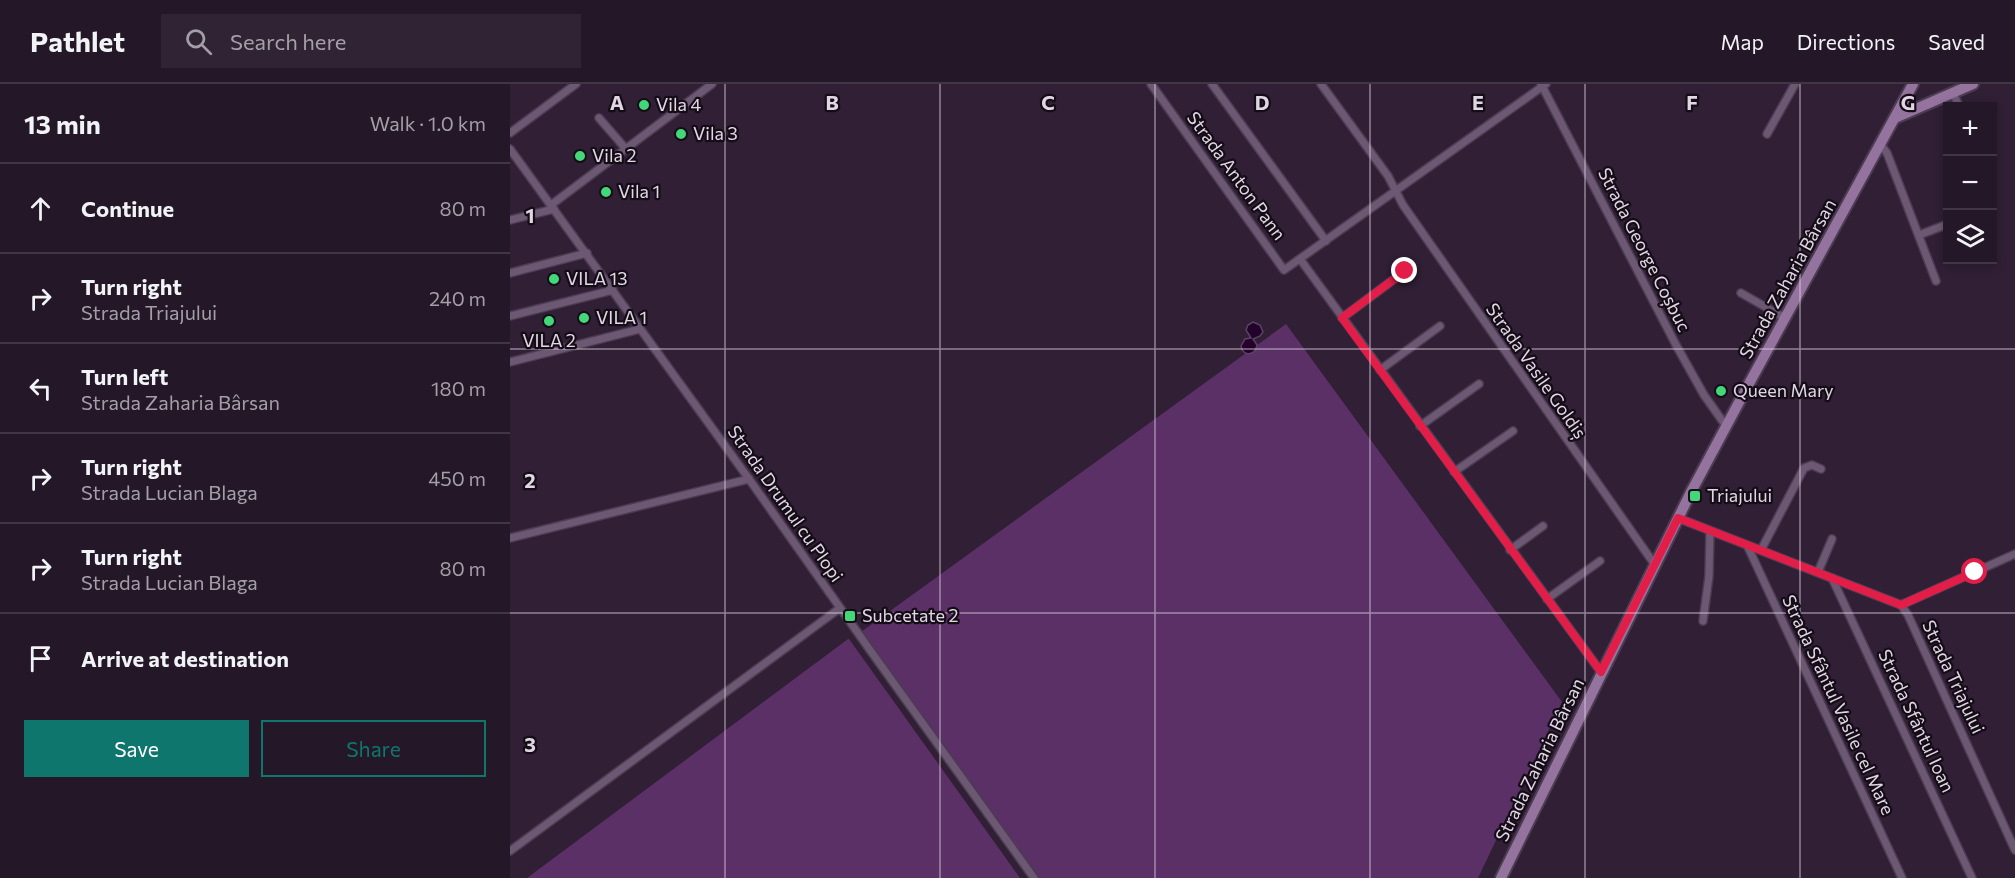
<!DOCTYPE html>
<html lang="en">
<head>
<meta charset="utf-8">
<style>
  :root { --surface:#241728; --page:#302434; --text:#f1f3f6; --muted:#a39fa8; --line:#413645; --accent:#0f766e }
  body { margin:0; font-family:Commissioner,sans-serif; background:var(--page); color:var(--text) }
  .controls { position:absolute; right:18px; top:18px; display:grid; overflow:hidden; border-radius:0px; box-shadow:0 3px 9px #0003 }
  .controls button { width:54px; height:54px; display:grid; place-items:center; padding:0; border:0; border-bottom:2px solid var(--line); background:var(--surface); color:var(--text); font:30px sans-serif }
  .stop { position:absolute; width:18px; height:18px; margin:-14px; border:4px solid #e11d48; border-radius:50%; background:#fff }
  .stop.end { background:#e11d48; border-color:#fff; box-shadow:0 2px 6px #0008 }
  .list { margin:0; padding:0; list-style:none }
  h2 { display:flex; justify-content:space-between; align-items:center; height:78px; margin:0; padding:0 24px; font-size:26px }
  h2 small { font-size:20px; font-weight:400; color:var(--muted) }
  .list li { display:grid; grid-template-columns:39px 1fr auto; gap:18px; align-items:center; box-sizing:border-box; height:90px; padding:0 24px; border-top:2px solid var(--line) }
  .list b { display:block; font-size:22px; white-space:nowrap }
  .list p { margin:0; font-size:20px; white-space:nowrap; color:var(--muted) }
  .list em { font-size:20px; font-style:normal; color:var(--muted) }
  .actions { display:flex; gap:12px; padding:18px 24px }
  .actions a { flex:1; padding:14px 0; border:2px solid var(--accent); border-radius:0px; text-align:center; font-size:21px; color:var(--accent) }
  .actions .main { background:var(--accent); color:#fff }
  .icon { flex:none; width:33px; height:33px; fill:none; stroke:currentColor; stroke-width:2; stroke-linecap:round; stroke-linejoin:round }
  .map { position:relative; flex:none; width:1505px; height:794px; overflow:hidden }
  header { display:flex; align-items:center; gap:36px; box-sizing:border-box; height:84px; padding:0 30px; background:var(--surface); border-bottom:2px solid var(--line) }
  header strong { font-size:28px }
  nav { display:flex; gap:33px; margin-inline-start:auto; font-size:21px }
  .search { width:420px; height:54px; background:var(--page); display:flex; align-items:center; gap:15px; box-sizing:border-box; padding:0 21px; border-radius:0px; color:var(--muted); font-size:22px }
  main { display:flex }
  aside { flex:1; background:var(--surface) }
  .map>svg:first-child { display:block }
  .green { fill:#5b3067 }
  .water { fill:#23022c; stroke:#5c4264; stroke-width:1.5 }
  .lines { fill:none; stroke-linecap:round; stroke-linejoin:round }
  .street-casing { stroke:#4c3c51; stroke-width:10 }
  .secondary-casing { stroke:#4c3c51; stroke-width:14 }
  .street { stroke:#6c5873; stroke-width:7 }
  .secondary { stroke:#94739e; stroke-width:10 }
  .route { stroke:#e11d48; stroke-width:8 }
  .grid { fill:none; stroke:#e2d6e5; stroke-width:1.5; stroke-opacity:0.55 }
  .poi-dot { fill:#44d77a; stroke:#140c16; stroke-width:2 }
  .labels { text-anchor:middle; stroke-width:4.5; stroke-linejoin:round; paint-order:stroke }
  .poi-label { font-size:18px; fill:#e2d6e5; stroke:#140c16; text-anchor:start }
  .street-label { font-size:18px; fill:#e2d6e5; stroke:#140c16 }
  .grid-label { font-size:20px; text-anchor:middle; font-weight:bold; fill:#e2d6e5; stroke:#140c16; stroke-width:4.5; stroke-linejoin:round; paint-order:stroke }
</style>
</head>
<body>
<header>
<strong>Pathlet</strong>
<div class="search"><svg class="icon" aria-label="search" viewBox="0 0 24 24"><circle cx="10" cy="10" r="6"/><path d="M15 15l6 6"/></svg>Search here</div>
<nav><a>Map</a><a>Directions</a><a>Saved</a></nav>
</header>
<main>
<aside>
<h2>13 min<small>Walk · 1.0 km</small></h2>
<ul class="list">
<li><svg class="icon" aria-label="ahead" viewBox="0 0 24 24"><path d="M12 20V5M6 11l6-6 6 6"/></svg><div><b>Continue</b></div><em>80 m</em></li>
<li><svg class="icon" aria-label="right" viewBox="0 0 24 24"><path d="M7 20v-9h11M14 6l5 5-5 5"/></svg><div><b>Turn right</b><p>Strada Triajului</p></div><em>240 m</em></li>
<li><svg class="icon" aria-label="left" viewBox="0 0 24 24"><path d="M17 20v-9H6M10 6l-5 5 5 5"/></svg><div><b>Turn left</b><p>Strada Zaharia Bârsan</p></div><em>180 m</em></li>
<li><svg class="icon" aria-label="right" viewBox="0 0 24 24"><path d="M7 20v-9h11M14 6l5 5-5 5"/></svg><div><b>Turn right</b><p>Strada Lucian Blaga</p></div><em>450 m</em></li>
<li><svg class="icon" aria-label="right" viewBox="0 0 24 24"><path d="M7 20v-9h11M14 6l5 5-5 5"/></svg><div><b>Turn right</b><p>Strada Lucian Blaga</p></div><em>80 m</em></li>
<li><svg class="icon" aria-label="arrive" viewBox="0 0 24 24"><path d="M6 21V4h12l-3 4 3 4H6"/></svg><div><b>Arrive at destination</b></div></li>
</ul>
<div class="actions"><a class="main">Save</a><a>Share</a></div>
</aside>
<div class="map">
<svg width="1505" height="794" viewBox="0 0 1505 794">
  <rect width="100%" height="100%" fill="#301f35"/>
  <!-- green -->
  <g class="green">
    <path d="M776 240 1052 618 968 794H527L351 548Z"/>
    <path d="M339 555 510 794H17L338 555Z"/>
  </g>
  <!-- water -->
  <path class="water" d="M743 238 750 241 753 248 750 252 743 255 747 261C745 272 733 273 731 262L735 255 741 254 736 246 738 241Z"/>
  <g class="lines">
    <defs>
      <g id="street">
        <path d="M641 0 774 186 1036 0"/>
        <path d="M702 0 816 157"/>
        <path d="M811 0 878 92 893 121 1145 481"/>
        <path d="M1031 0 1166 261 1194 311 1216 342"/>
        <path d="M1443 9 1449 22"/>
        <path d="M89 34 116 65"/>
        <path d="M0 49 66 0"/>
        <path d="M1257 50 1285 0"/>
        <path d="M1370 60 1377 69 1426 197"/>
        <path d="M0 65 239 395 360 566 524 794"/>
        <path d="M41 121 202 0"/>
        <path d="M0 136 44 125"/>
        <path d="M1409 151 1438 140"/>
        <path d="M790 175 1091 588"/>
        <path d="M0 189 77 169"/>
        <path d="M1231 209 1275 234"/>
        <path d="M0 232 103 206"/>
        <path d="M832 234 895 187"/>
        <path d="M0 278 130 245"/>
        <path d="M870 286 930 242"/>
        <path d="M910 342 969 300"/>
        <path d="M944 388 1003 347"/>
        <path d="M1168 434 1391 521 1398 531 1505 766"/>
        <path d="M0 454 239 395"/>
        <path d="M1237 461 1392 794"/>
        <path d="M1000 466 1033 442"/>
        <path d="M1251 466 1294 384 1302 381 1311 385"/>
        <path d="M1308 488 1322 455"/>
        <path d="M1322 494 1462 794"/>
        <path d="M1037 515 1090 477"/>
        <path d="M1391 521 1505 470"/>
        <path d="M1193 537 1199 492 1200 447"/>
        <path d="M0 767 330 524"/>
      </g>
      <g id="secondary">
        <path d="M1385 34 1463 0"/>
        <path d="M991 794 1181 408 1235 307 1403 0"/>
      </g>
    </defs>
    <!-- street casing -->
    <use href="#street" class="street-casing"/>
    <!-- secondary casing -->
    <use href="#secondary" class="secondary-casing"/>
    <!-- street -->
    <use href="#street" class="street"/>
    <!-- secondary -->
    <use href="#secondary" class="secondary"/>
  </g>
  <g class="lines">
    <!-- route -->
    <path class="route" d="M895 187 832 234 1091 588 1168 434 1391 521 1465 488"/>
  </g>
  <!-- grid -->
  <path class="grid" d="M215 0V794M430 0V794M645 0V794M860 0V794M1075 0V794M1290 0V794M0 265H1505M0 529H1505"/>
  <!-- markers -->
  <g class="poi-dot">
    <circle cx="134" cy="21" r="6"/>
    <circle cx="171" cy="50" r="6"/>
    <circle cx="70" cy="72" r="6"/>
    <circle cx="96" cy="108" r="6"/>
    <circle cx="44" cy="195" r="6"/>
    <circle cx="74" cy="234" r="6"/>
    <circle cx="39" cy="237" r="6"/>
    <circle cx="1211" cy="307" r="6"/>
    <rect x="1179" y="406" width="12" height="12" rx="3"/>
    <rect x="334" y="526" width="12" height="12" rx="3"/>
  </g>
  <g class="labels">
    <!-- poi labels -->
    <g class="poi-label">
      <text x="146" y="27">Vila 4</text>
      <text x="183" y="56">Vila 3</text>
      <text x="82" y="78">Vila 2</text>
      <text x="108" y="114">Vila 1</text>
      <text x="56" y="201">VILA 13</text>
      <text x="86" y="240">VILA 1</text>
      <text x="39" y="263" text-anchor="middle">VILA 2</text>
      <text x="1223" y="313">Queen Mary</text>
      <text x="1197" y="418">Triajului</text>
      <text x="352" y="538">Subcetate 2</text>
    </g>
    <!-- street labels -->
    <g class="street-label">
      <text transform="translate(726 92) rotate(54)" y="6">Strada Anton Pann</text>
      <text transform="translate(1134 166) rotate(63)" y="6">Strada George Coșbuc</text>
      <text transform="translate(1278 195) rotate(-61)" y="6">Strada Zaharia Bârsan</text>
      <text transform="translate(1026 287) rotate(55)" y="6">Strada Vasile Goldiș</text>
      <text transform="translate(275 420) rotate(55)" y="6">Strada Drumul cu Plopi</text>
      <text transform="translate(1443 593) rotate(65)" y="6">Strada Triajului</text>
      <text transform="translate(1328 621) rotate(65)" y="6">Strada Sfântul Vasile cel Mare</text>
      <text transform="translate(1406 637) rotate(65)" y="6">Strada Sfântul Ioan</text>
      <text transform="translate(1030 676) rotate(-64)" y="6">Strada Zaharia Bârsan</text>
    </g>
  </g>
  <g class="grid-label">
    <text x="107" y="26">A</text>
    <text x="322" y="26">B</text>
    <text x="538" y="26">C</text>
    <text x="752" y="26">D</text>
    <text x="968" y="26">E</text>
    <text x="1182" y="26">F</text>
    <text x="1398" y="26">G</text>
    <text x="20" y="139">1</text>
    <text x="20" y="404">2</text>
    <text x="20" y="668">3</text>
  </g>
</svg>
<div class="controls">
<button>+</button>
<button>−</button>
<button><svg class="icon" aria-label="layers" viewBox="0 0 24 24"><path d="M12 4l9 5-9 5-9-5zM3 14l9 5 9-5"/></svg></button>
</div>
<div class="stop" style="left:1465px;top:488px"></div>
<div class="stop end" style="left:895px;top:187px"></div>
</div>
</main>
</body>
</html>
